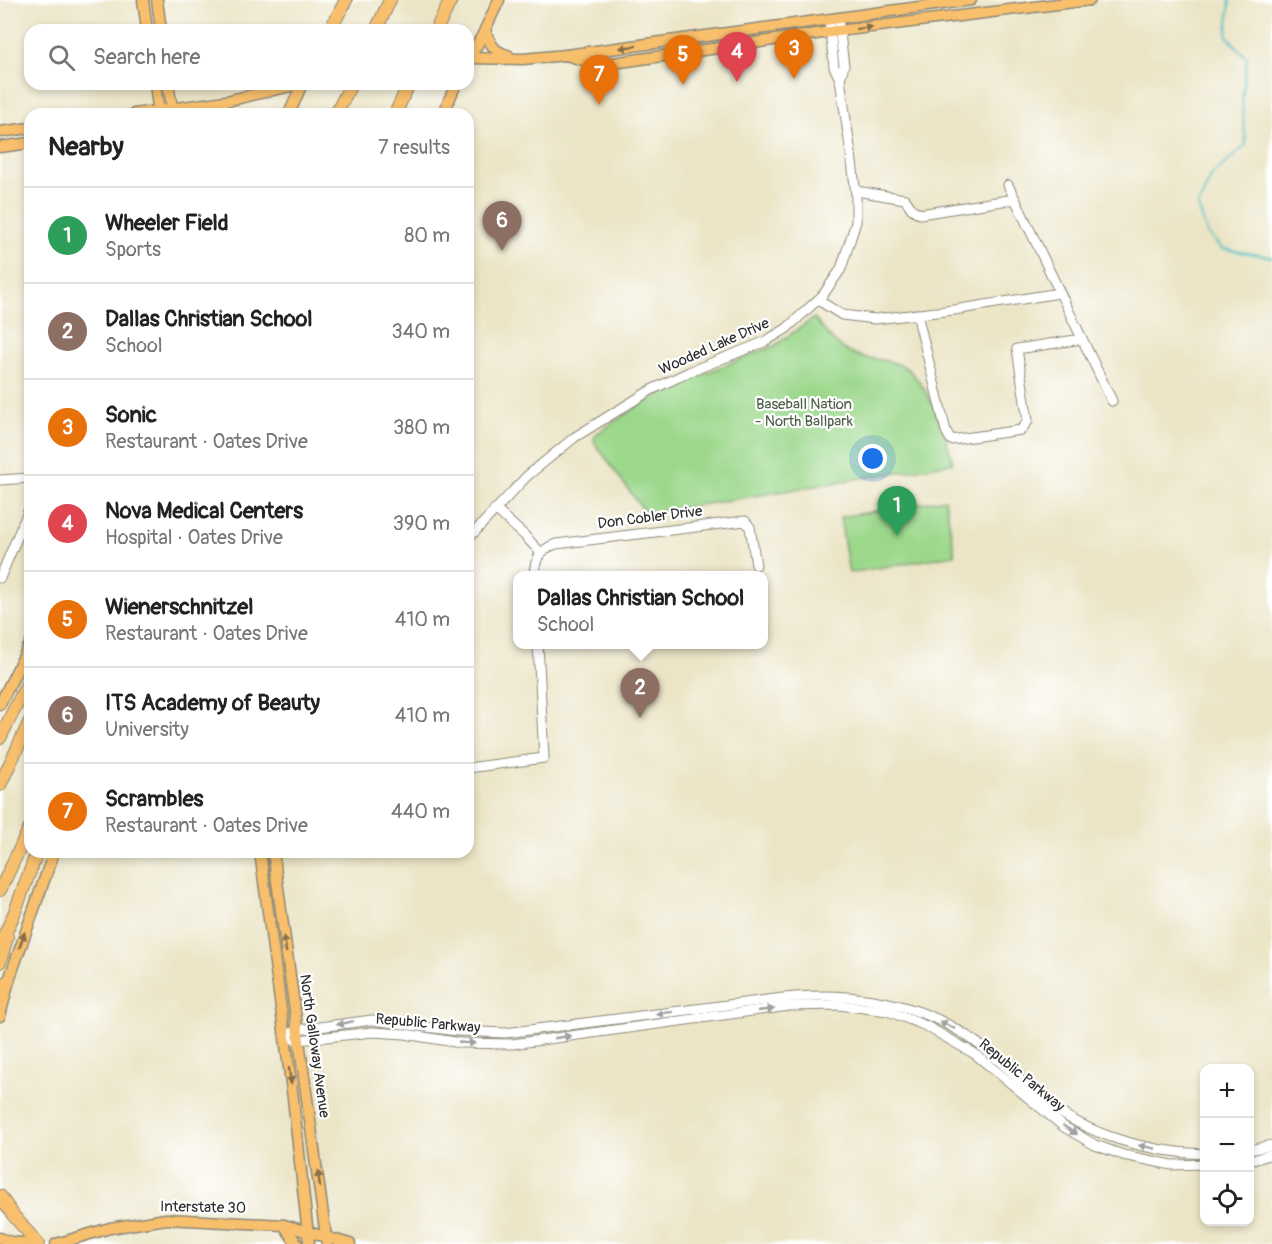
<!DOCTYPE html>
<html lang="en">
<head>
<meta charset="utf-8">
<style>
  :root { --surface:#fff; --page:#f6f6f6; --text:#222; --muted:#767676; --line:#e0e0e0; --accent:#db2777 }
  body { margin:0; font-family:Pangolin,sans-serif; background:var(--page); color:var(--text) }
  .controls { position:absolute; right:18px; bottom:18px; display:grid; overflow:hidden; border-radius:12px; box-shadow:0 3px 9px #0003 }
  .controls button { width:54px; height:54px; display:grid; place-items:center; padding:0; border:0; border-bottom:2px solid var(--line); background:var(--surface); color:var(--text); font:30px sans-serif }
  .you { position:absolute; left:873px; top:459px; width:21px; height:21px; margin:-15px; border:4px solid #fff; border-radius:50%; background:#1a73e8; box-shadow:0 0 0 9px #1a73e833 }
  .badge { display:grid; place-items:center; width:39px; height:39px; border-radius:50%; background:var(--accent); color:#fff; font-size:20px; font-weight:700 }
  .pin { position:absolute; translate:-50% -50px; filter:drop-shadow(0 2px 3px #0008) }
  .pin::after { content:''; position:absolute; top:32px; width:21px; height:18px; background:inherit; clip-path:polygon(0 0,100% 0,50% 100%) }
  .popup { position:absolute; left:513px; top:571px; width:255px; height:78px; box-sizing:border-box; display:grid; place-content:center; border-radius:12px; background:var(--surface); filter:drop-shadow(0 2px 4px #0005); font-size:20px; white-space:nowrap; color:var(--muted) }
  .popup b { font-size:22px; color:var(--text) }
  .popup::after { content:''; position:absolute; left:50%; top:100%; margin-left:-12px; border:12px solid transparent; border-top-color:var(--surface) }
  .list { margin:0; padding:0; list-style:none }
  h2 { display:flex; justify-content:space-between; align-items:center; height:78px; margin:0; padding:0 24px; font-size:26px }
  h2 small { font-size:20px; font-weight:400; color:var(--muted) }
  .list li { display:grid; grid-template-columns:39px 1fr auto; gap:18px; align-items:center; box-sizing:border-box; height:96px; padding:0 24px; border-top:2px solid var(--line) }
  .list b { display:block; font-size:22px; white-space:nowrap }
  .list p { margin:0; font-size:20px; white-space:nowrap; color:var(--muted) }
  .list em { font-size:20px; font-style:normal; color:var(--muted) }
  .icon { flex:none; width:33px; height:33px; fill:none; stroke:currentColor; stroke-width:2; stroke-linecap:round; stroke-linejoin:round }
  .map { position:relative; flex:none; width:1272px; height:1244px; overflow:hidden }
  .search { position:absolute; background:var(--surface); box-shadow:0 3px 9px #0003; left:24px; top:24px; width:450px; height:66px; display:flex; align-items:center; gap:15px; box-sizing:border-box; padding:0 21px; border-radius:18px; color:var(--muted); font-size:22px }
  .panel { position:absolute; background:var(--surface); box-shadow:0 3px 9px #0003; left:24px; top:108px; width:450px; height:750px; border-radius:18px }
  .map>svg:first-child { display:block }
  .green { fill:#9cd88c; stroke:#64825c; stroke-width:1.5 }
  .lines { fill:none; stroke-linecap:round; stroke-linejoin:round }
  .stream { stroke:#4ebdc3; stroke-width:2 }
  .minor-casing { stroke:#8b8878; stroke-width:11 }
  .major-casing { stroke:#8b8878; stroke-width:13 }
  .highway-casing { stroke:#8b8878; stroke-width:14 }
  .minor { stroke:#fff; stroke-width:9 }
  .major { stroke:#f8bf6c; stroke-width:10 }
  .highway { stroke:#f8bf6c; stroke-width:12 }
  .oneway { fill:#876e48 }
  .oneway2 { fill:#a0a0a0 }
  .labels { text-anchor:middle; stroke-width:4.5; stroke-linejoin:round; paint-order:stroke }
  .street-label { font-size:15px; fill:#2b2b2b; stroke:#fff }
  .park-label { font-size:15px; fill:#4d5f48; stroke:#fff }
</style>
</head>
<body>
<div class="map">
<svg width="1272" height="1244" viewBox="0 0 1272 1244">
  <rect width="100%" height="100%" fill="#fff"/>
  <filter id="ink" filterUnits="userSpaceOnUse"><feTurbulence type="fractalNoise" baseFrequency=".0167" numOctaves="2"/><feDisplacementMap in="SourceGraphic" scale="12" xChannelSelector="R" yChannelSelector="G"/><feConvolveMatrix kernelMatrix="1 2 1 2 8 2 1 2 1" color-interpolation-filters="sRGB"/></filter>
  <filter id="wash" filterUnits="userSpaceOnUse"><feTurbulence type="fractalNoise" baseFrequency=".008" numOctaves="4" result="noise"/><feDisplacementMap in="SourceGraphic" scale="24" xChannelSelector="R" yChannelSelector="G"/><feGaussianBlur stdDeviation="1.35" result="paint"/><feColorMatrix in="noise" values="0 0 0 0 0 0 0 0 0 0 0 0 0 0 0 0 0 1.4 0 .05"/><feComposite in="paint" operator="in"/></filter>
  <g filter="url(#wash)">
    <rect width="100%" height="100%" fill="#ebe4c5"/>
    <!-- green -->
    <g class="green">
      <path d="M814 318C830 338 840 353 867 358 880 360 891 360 903 366 928 381 946 436 953 463L646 514 594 442 595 435 635 408 683 382 774 346Z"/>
      <path d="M945 499 955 555 849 573 840 517Z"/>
    </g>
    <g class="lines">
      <!-- stream -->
      <path class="stream" d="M1230 0 1227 36 1247 58 1242 102 1246 145 1212 175 1198 206 1207 233 1222 249 1272 257"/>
    </g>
  </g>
  <g filter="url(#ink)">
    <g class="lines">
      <defs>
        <g id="minor">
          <path d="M838 18 844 66 840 79"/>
          <path d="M1008 185 1015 199"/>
          <path d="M856 191 905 199 912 209 920 214 1015 199 1112 401"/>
          <path d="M818 300 842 315 875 319 954 310 1059 293"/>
          <path d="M917 314 946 431 951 440 1021 430 1028 421 1017 349 1082 339"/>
          <path d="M0 480 30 478"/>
          <path d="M495 509 524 535 541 553"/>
          <path d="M468 539 527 476 575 437 651 390 689 372 764 342 786 329 823 295 841 269 856 222V194L851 154 840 79 834 67 829 20"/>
          <path d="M534 576C534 559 541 549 556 544L745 521 750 527 756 565"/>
          <path d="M0 578 30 507"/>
          <path d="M468 768 544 758 538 644"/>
          <path d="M284 1036 297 1030 372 1020 457 1031 505 1033 783 998C843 992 907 999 959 1031 991 1050 1015 1077 1043 1100 1088 1136 1148 1152 1204 1154"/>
          <path d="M292 1039 298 1040 373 1032 405 1034 461 1043 512 1044 789 1006 838 1005 856 1007 888 1011 926 1026 975 1054 1064 1127 1095 1145 1123 1155 1172 1165 1204 1164"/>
          <path d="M1250 1150 1272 1145"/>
          <path d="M1250 1161 1272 1154"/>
        </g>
        <g id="major">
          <path d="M143 0 147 30"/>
          <path d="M157 0 161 30"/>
          <path d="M485 30C490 44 494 52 508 55"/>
          <path d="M566 55 599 65 830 32 1090 0"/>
          <path d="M468 58 523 59 566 55 971 0"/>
          <path d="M468 61 482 36 499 0"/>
          <path d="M155 84 159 114"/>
          <path d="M168 84 173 113"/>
          <path d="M134 114 226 101 300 84"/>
          <path d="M289 114 302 84"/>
          <path d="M443 114 456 84"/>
          <path d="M0 132 30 128"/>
          <path d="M0 147 30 143"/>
          <path d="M0 704 30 644"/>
          <path d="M260 852 293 1098 309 1244"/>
          <path d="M273 852 327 1244"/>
          <path d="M0 1016 9 980 54 852"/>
          <path d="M284 1225 297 1244"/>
          <path d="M0 1238 11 1242 31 1244"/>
          <path d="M56 1244 110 1228 166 1219 284 1225 350 1244"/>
        </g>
        <g id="highway">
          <path d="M330 30 346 0"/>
          <path d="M376 30 390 0"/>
          <path d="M436 30 451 0"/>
          <path d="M336 114 351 84"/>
          <path d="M395 114 409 84"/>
          <path d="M0 738 30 678"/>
          <path d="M0 785 30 721"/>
          <path d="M0 890 30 827"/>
          <path d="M0 945 14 914 37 852"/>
          <path d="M0 962 7 937"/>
          <path d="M0 996 9 980"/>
          <path d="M0 1196 13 1215 38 1244"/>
        </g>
      </defs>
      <!-- minor casing -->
      <use href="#minor" class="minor-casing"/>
      <!-- major casing -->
      <use href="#major" class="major-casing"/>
      <!-- highway casing -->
      <use href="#highway" class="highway-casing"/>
      <!-- minor -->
      <use href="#minor" class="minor"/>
      <!-- major -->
      <use href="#major" class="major"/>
      <!-- highway -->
      <use href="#highway" class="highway"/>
    </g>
    <!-- one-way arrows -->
    <defs><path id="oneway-solid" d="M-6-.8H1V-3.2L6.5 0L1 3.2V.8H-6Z" transform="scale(1.5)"/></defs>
    <g class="oneway">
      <use href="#oneway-solid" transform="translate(864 28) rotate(-7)"/>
      <use href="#oneway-solid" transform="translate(628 47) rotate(172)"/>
      <use href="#oneway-solid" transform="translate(22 940) rotate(-71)"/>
      <use href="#oneway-solid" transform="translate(285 944) rotate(-98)"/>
      <use href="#oneway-solid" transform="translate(290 1076) rotate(82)"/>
      <use href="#oneway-solid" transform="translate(319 1179) rotate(-98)"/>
    </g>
    <g class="oneway2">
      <use href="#oneway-solid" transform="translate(766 1010) rotate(-6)"/>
      <use href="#oneway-solid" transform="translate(664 1013) rotate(173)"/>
      <use href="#oneway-solid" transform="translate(345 1023) rotate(168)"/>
      <use href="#oneway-solid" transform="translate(947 1025) rotate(-154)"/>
      <use href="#oneway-solid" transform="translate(563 1037) rotate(-8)"/>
      <use href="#oneway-solid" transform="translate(467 1043) rotate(3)"/>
      <use href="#oneway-solid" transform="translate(1070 1130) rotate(32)"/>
      <use href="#oneway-solid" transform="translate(1147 1147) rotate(-168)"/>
    </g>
  </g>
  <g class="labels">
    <!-- street labels -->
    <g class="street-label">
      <text transform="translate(714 346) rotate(-24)" y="5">Wooded Lake Drive</text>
      <text transform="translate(650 517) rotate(-7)" y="5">Don Cobler Drive</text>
      <text transform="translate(428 1023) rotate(5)" y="5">Republic Parkway</text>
      <text transform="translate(315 1046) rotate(82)" y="5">North Galloway Avenue</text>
      <text transform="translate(1022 1075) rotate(39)" y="5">Republic Parkway</text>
      <text transform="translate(203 1207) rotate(1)" y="5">Interstate 30</text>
    </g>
    <!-- park labels -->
    <g class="park-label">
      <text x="804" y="409">Baseball Nation<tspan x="804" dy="17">- North Ballpark</tspan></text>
    </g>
  </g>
</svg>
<div class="controls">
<button>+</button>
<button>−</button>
<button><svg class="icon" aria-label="locate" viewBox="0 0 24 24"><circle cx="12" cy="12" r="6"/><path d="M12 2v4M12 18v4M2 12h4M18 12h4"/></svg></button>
</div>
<div class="you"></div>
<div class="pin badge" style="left:897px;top:536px;background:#2e9e5b">1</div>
<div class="pin badge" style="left:640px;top:718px;background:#8d6e63">2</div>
<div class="popup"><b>Dallas Christian School</b>School</div>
<div class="pin badge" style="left:794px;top:79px;background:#e8710a">3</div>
<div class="pin badge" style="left:737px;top:82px;background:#e0444e">4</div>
<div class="pin badge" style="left:683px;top:85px;background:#e8710a">5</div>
<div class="pin badge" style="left:502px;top:251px;background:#8d6e63">6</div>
<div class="pin badge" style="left:599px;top:105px;background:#e8710a">7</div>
<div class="search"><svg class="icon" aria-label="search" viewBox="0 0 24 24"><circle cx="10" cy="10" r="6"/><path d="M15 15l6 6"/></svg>Search here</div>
<section class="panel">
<h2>Nearby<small>7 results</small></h2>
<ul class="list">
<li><span class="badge" style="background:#2e9e5b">1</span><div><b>Wheeler Field</b><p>Sports</p></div><em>80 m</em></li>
<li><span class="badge" style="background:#8d6e63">2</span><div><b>Dallas Christian School</b><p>School</p></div><em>340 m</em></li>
<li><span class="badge" style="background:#e8710a">3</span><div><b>Sonic</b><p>Restaurant · Oates Drive</p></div><em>380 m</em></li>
<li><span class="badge" style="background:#e0444e">4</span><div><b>Nova Medical Centers</b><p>Hospital · Oates Drive</p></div><em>390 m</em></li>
<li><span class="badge" style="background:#e8710a">5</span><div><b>Wienerschnitzel</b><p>Restaurant · Oates Drive</p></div><em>410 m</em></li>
<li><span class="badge" style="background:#8d6e63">6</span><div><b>ITS Academy of Beauty</b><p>University</p></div><em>410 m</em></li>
<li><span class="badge" style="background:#e8710a">7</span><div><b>Scrambles</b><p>Restaurant · Oates Drive</p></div><em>440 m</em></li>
</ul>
</section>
</div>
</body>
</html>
